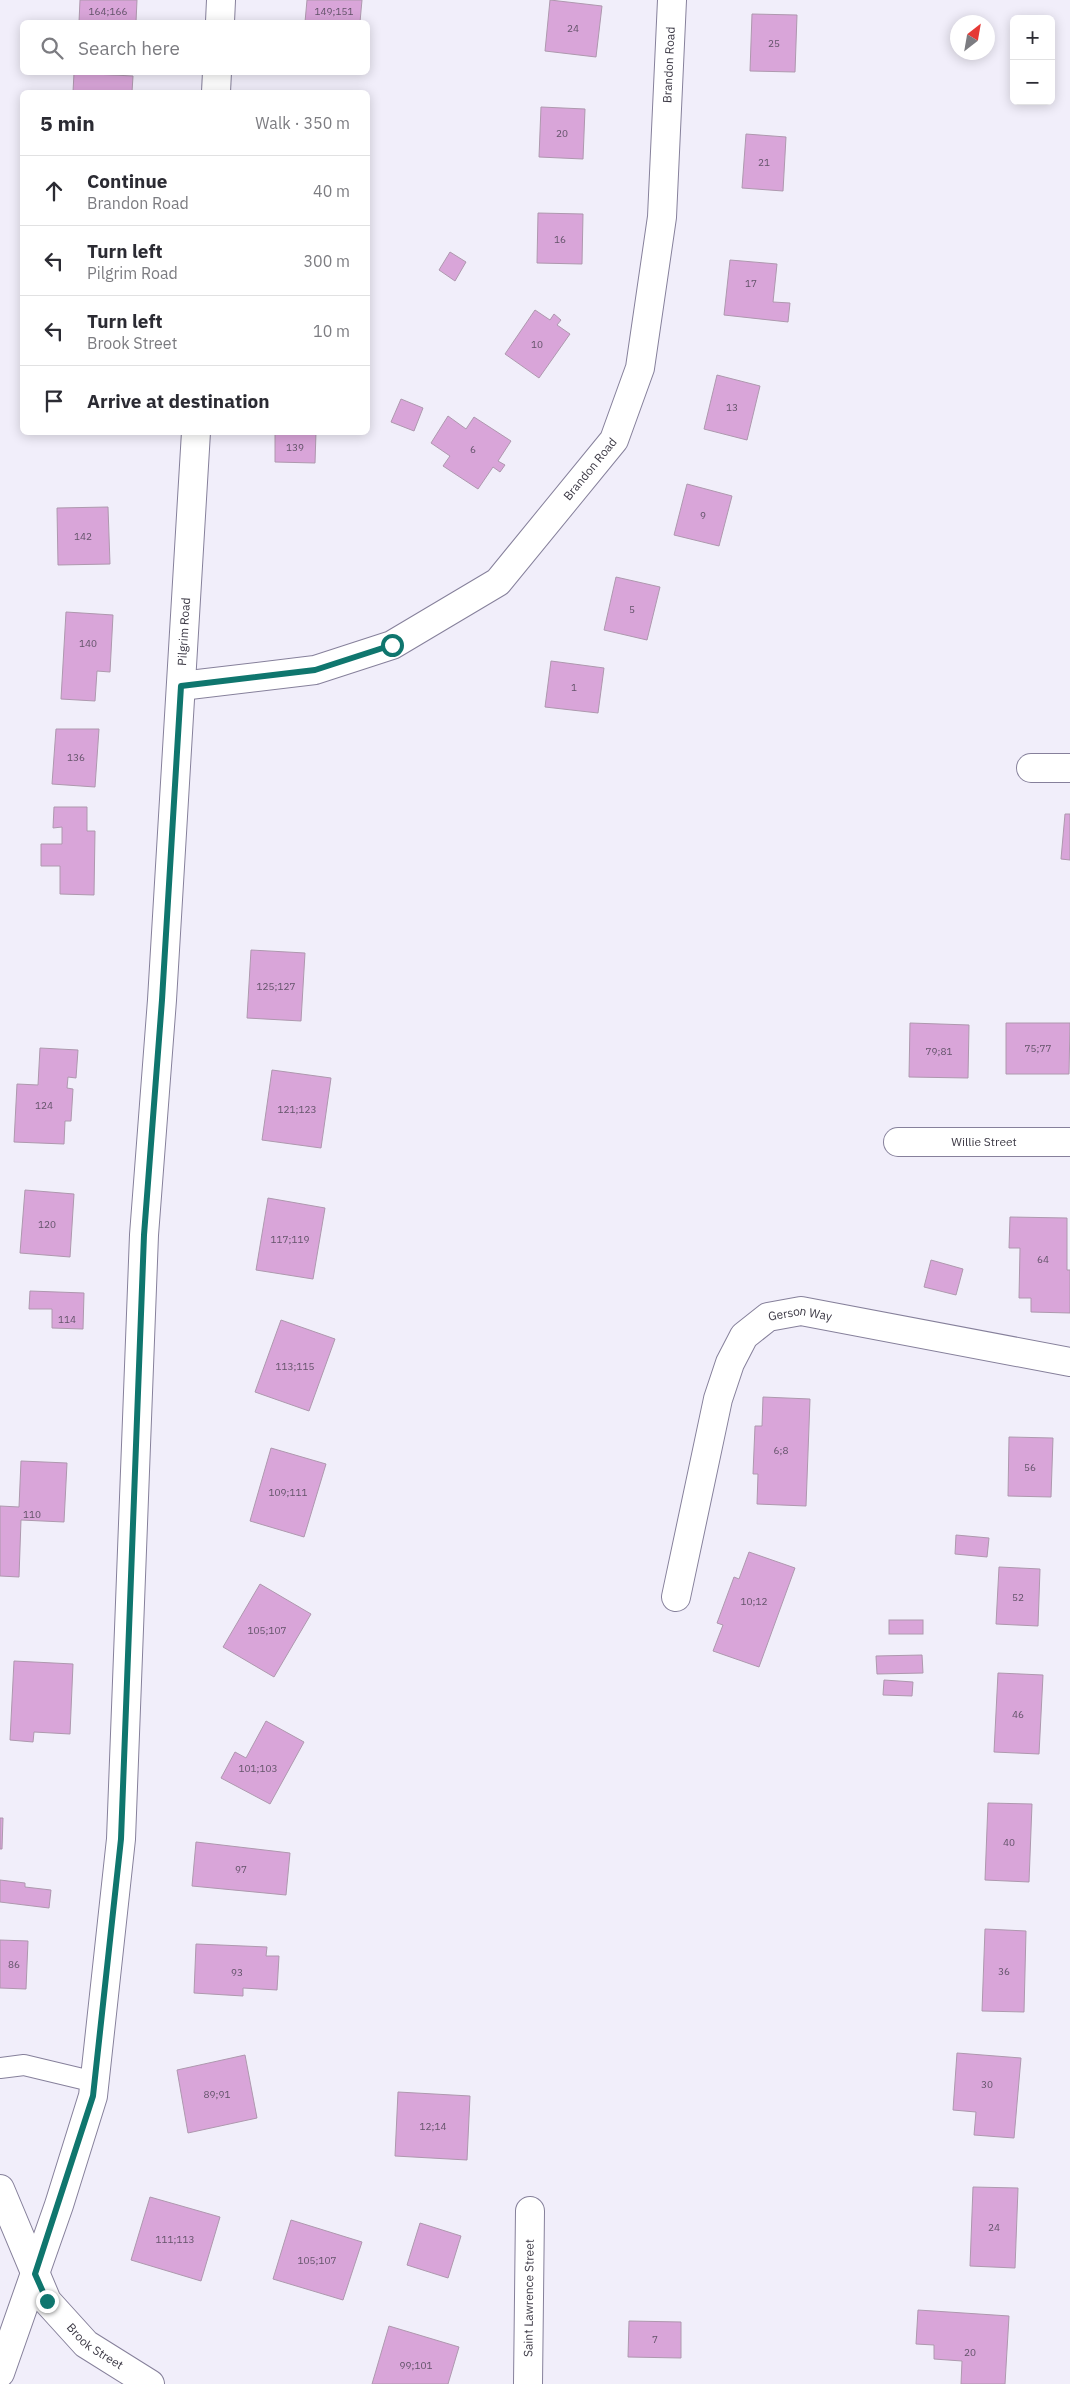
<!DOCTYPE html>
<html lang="en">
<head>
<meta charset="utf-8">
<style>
  :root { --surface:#fff; --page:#f7f7f7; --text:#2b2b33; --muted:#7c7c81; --line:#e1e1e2 }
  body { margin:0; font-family:"IBM Plex Sans",sans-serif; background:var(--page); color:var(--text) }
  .controls { position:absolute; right:15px; top:15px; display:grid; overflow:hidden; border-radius:8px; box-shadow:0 2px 12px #0003 }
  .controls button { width:45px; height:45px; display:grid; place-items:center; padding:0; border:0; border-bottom:1px solid var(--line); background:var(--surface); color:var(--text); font:25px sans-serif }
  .compass { position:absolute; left:950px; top:15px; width:45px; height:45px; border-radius:50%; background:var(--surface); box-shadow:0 2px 12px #0003; rotate:31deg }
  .stop { position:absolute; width:15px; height:15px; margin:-11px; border:4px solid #0f766e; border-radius:50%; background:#fff }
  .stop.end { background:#0f766e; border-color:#fff; box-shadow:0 1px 5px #0008 }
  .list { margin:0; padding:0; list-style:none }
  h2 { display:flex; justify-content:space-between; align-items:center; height:65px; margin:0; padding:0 20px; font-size:21px }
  h2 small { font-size:16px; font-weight:400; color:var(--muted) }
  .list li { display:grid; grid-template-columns:32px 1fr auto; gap:15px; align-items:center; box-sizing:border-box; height:70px; padding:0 20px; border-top:1px solid var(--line) }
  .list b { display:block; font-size:19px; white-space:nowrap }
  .list p { margin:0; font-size:16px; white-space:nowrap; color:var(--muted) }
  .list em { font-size:16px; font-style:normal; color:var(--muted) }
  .icon { flex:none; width:28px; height:28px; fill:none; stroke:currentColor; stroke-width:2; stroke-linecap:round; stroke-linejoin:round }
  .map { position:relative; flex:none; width:1070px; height:2384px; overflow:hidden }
  .search { position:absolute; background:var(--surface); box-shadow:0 2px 12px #0003; left:20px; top:20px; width:350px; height:55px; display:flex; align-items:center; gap:12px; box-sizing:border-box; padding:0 18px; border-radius:8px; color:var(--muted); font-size:19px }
  .panel { position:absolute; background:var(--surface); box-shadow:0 2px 12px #0003; left:20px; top:90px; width:350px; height:345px; border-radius:8px }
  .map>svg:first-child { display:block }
  .building { fill:#d9a5d9; stroke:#ae98ae }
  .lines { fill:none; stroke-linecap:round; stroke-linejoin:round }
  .service-casing { stroke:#86809b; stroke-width:22 }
  .minor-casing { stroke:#86809b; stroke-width:30 }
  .service { stroke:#fff; stroke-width:20 }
  .minor { stroke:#fff; stroke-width:28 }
  .route { stroke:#0f766e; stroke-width:6 }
  .labels { text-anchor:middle; stroke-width:4; stroke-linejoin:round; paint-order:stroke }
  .number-label { font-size:10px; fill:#63546a }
  .street-label { font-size:12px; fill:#3c3945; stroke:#fff }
</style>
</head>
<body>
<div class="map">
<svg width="1070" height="2384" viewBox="0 0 1070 2384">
  <rect width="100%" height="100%" fill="#f1eefa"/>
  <!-- building -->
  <g class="building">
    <path d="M80 0H137L136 22H79Z"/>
    <path d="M307 0H362L360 22H305Z"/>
    <path d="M550 0 602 6 596 57 545 51Z"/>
    <path d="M752 14 797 15 795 72 750 71Z"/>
    <path d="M74 73 133 76 132 92H73Z"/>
    <path d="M541 107 585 109 583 159 539 157Z"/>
    <path d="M746 134 786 137 783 191 742 188Z"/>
    <path d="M538 213 583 214 582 264 537 263Z"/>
    <path d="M450 252 466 262 455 281 439 270Z"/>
    <path d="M730 260 777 264 773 302 790 303 788 322 724 315Z"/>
    <path d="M535 310 550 320 554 314 561 320 557 325 570 334 539 378 505 354Z"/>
    <path d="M717 375 760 386 747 440 704 429Z"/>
    <path d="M401 399 423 408 414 431 391 422Z"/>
    <path d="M448 416 466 429 474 417 511 441 498 461 505 465 500 472 493 467 478 489 443 466 450 456 431 443Z"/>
    <path d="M275 432H316L315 463 275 462Z"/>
    <path d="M687 484 732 496 719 546 674 535Z"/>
    <path d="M108 507 110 564 58 565 57 508Z"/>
    <path d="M616 577 660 587 647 640 604 630Z"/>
    <path d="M66 612 113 615 110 672 97 671 95 701 61 699Z"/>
    <path d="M551 661 604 668 598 713 545 707Z"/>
    <path d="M56 729H99L95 787 52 784Z"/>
    <path d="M54 807H87V831H95L94 895 60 894V866H41V844H62V827L53 828Z"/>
    <path d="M1065 814H1070V860L1061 859Z"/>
    <path d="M251 950 305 953 301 1021 247 1018Z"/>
    <path d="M910 1023 969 1025 968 1078 909 1077Z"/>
    <path d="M1006 1023H1070L1069 1074H1006Z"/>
    <path d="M40 1048 78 1050 76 1078 68 1077 67 1088 73 1089 71 1121H65L64 1144 14 1142 17 1084 38 1085Z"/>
    <path d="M272 1070 331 1078 321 1148 262 1140Z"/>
    <path d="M25 1190 74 1194 70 1257 20 1253Z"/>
    <path d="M268 1198 325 1208 313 1279 256 1270Z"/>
    <path d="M1010 1217 1067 1218V1270H1070V1313L1031 1312V1298H1019L1020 1248H1009Z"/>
    <path d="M931 1260 963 1269 956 1295 924 1287Z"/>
    <path d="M30 1291 84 1293 83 1329 52 1328V1309H29Z"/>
    <path d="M281 1320 335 1339 309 1411 255 1392Z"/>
    <path d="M763 1397 810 1399 806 1506 757 1504 758 1474H753L755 1426H762Z"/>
    <path d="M1009 1437 1053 1438 1051 1497 1008 1496Z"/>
    <path d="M271 1448 326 1464 304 1537 250 1521Z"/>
    <path d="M21 1461 67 1463 64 1522 21 1520 19 1577 0 1576V1506L19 1507Z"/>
    <path d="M956 1535 989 1538 987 1557 955 1554Z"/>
    <path d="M749 1552 795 1568 759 1667 713 1651 723 1625 717 1623 734 1577 739 1579Z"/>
    <path d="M999 1567 1040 1569 1038 1626 996 1624Z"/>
    <path d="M260 1584 311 1614 274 1677 223 1647Z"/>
    <rect x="889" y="1620" width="34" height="14"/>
    <path d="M922 1655 923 1673 877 1674 876 1656Z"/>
    <path d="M14 1661 73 1664 70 1734 34 1732 33 1742 10 1740Z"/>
    <path d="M998 1673 1043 1675 1039 1754 994 1752Z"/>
    <path d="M884 1680 913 1682 912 1696 883 1695Z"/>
    <path d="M266 1721 304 1742 270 1804 221 1778 235 1752 246 1758Z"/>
    <path d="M988 1803 1032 1804 1029 1882 985 1880Z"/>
    <path d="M0 1818H3L2 1849H0Z"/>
    <path d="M196 1842 290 1853 286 1895 192 1886Z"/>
    <path d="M0 1880 25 1883V1887L51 1890 49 1908 0 1902Z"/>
    <path d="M985 1929 1026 1931 1024 2012 982 2011Z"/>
    <path d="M0 1940 28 1941 26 1989 0 1988Z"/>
    <path d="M196 1944 267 1947 266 1956H279L277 1990 243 1988V1996L194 1993Z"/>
    <path d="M957 2053 1021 2058 1014 2138 974 2135 976 2112 953 2110Z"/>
    <path d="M245 2055 257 2118 188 2133 177 2070Z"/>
    <path d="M398 2092 470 2096 467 2160 395 2156Z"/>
    <path d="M973 2187 1018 2188 1015 2268 970 2266Z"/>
    <path d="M150 2197 220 2217 201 2281 131 2260Z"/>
    <path d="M291 2220 362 2242 343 2300 273 2279Z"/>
    <path d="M420 2223 461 2236 448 2278 407 2265Z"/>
    <path d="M918 2310 1009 2316 1005 2384H961L962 2361 934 2359V2345L916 2344Z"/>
    <path d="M629 2321 681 2322V2358L628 2357Z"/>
    <path d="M389 2326 459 2347 448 2384H372Z"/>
  </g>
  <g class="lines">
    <defs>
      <path id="service" d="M0 2068 24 2065 95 2082"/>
      <g id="minor">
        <path d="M220 22 221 0"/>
        <path d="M216 92 217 72"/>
        <path id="s1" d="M181 686 315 670 392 645 498 582 614 440 640 368 662 217 672 0"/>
        <path d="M1031 768H1070"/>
        <path id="s2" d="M898 1142H1070"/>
        <path id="s3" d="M676 1597 718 1399 730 1363 744 1336 768 1317 801 1311 1070 1362"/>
        <path id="s4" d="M0 2189 47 2301 86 2344 150 2384"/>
        <path id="s5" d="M0 2373 59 2205 93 2096 121 1839 144 1235 162 1000 196 432"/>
        <path id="s6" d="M528 2384 530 2211"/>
      </g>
    </defs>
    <!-- service casing -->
    <use href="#service" class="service-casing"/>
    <!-- minor casing -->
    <use href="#minor" class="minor-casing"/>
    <!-- service -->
    <use href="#service" class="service"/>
    <!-- minor -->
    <use href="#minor" class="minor"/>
  </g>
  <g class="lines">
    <!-- route -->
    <path class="route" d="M47 2301 35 2274 93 2096 121 1839 144 1235 162 1000 181 686 315 670 392 645"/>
  </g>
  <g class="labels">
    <!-- number labels -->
    <g class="number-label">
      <text x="108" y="15">164;166</text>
      <text x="334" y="15">149;151</text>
      <text x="573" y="32">24</text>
      <text x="774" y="47">25</text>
      <text x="562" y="137">20</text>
      <text x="764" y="166">21</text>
      <text x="560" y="243">16</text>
      <text x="751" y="287">17</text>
      <text x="537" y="348">10</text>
      <text x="732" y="411">13</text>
      <text x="295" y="451">139</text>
      <text x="473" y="453">6</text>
      <text x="703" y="519">9</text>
      <text x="83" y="540">142</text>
      <text x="632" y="613">5</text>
      <text x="88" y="647">140</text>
      <text x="574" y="691">1</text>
      <text x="76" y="761">136</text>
      <text x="276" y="990">125;127</text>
      <text x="1038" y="1052">75;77</text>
      <text x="939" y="1055">79;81</text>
      <text x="44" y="1109">124</text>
      <text x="297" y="1113">121;123</text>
      <text x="47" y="1228">120</text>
      <text x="290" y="1243">117;119</text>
      <text x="1043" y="1263">64</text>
      <text x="67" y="1323">114</text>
      <text x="295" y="1370">113;115</text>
      <text x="781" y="1454">6;8</text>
      <text x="1030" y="1471">56</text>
      <text x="288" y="1496">109;111</text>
      <text x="32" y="1518">110</text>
      <text x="1018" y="1601">52</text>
      <text x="754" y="1605">10;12</text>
      <text x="267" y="1634">105;107</text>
      <text x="1018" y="1718">46</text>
      <text x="258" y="1772">101;103</text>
      <text x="1009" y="1846">40</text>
      <text x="241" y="1873">97</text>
      <text x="14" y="1968">86</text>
      <text x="1004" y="1975">36</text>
      <text x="237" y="1976">93</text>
      <text x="987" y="2088">30</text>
      <text x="217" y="2098">89;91</text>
      <text x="433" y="2130">12;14</text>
      <text x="994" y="2231">24</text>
      <text x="175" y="2243">111;113</text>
      <text x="317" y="2264">105;107</text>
      <text x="655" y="2343">7</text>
      <text x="970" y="2356">20</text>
      <text x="416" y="2369">99;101</text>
    </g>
    <!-- street labels -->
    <g class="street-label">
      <text dy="4" stroke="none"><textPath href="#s1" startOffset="904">Brandon Road</textPath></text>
      <text dy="4" stroke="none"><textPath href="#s1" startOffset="485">Brandon Road</textPath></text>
      <text dy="4" stroke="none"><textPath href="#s5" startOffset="1760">Pilgrim Road</textPath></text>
      <text dy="4" stroke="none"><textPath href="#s2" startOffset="86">Willie Street</textPath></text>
      <text dy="4" stroke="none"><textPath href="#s3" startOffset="334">Gerson Way</textPath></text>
      <text dy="4" stroke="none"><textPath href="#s6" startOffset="86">Saint Lawrence Street</textPath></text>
      <text dy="4" stroke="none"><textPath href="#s4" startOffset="188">Brook Street</textPath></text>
    </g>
  </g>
</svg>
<div class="controls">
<button>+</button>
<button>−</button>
</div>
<svg class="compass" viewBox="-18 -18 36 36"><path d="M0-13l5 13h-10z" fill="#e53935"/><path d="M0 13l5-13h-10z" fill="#7c7c81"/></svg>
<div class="stop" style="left:392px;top:645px"></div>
<div class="stop end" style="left:47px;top:2301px"></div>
<div class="search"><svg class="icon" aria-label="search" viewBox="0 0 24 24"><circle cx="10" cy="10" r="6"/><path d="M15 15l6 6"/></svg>Search here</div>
<section class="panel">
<h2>5 min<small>Walk · 350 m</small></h2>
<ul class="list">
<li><svg class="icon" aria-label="ahead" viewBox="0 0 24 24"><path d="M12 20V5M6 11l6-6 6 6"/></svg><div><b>Continue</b><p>Brandon Road</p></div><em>40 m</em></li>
<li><svg class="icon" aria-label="left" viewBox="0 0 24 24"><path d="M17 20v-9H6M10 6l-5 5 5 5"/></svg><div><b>Turn left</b><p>Pilgrim Road</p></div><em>300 m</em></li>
<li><svg class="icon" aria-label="left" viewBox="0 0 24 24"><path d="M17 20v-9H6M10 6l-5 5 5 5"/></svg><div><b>Turn left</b><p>Brook Street</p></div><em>10 m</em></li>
<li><svg class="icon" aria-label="arrive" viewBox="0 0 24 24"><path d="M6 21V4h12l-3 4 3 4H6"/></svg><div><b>Arrive at destination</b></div></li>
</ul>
</section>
</div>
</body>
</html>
